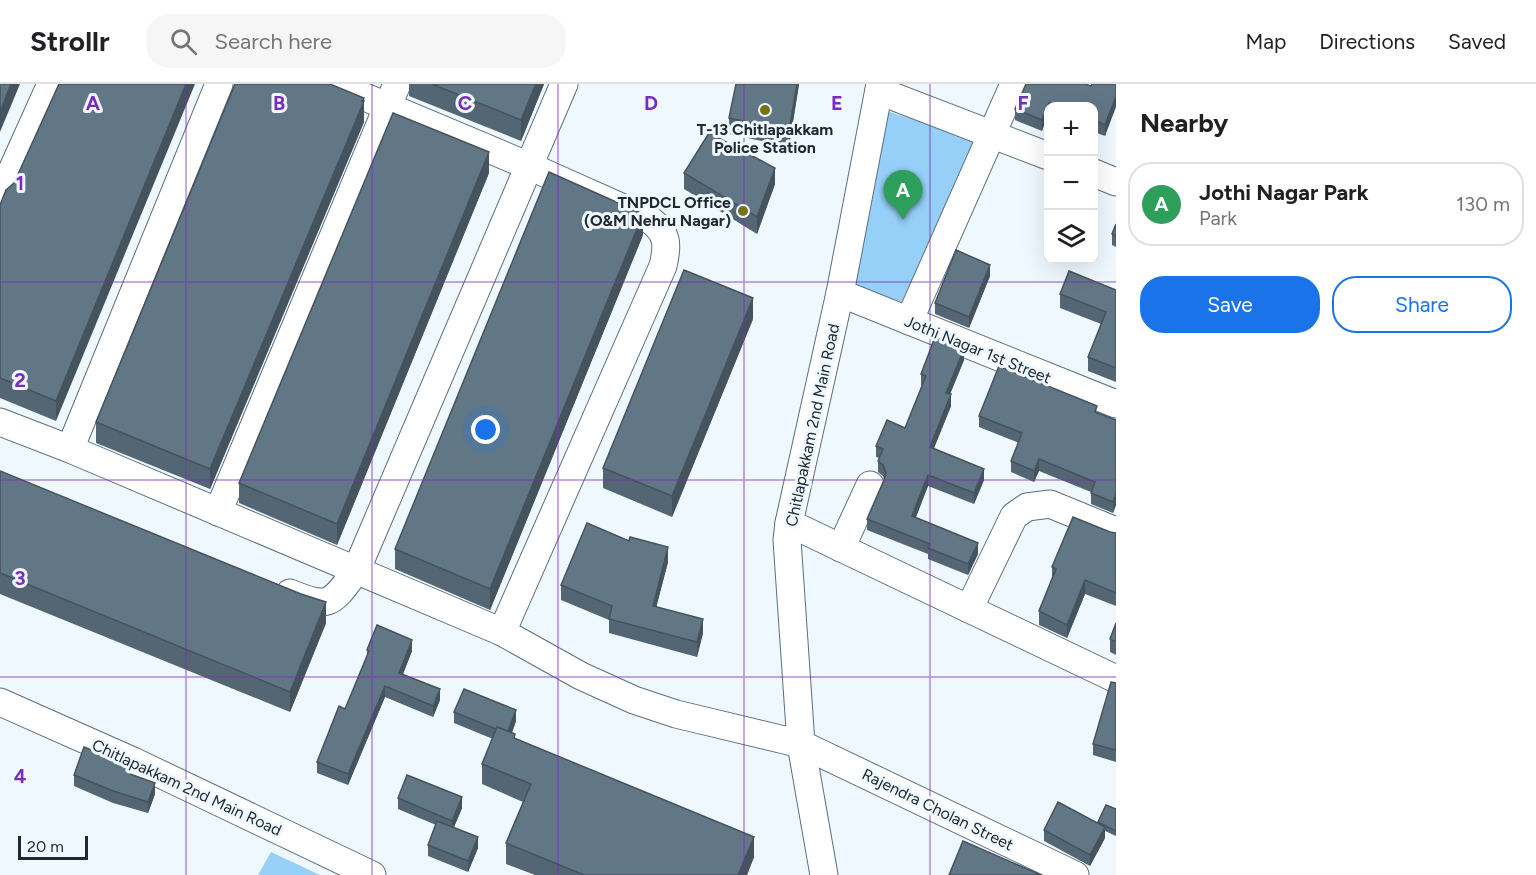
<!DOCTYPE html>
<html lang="en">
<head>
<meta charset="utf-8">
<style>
  :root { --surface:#fff; --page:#f6f6f6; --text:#202124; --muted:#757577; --line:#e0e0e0; --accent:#1a73e8 }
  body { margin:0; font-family:Figtree,sans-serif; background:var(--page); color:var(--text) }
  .controls { position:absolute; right:18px; top:18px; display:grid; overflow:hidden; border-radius:12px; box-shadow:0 6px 24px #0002 }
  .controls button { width:54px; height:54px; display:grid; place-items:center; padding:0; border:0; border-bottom:2px solid var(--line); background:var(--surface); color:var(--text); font:30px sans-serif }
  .scale { position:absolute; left:18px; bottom:15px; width:70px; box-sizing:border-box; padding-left:6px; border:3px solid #212930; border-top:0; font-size:16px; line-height:21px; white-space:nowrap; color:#212930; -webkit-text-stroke:4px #eff8ff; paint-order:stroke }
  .you { position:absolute; left:486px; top:346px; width:21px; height:21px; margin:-15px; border:4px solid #fff; border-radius:50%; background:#1a73e8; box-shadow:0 0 0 9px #1a73e833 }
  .badge { display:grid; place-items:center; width:39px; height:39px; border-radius:50%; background:var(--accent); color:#fff; font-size:20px; font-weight:700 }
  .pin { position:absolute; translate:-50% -50px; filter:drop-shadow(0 2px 3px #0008) }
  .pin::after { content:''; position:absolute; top:32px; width:21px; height:18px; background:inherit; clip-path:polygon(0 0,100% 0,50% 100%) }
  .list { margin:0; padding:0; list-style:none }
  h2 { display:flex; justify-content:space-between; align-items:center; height:78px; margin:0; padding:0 24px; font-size:26px }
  h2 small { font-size:20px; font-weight:400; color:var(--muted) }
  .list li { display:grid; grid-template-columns:39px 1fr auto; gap:18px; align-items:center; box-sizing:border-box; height:84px; margin:0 12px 12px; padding:0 12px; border:2px solid var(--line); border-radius:24px }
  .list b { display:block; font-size:22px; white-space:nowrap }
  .list p { margin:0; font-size:20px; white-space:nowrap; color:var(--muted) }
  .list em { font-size:20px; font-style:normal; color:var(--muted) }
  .actions { display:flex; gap:12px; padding:18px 24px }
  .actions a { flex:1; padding:14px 0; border:2px solid var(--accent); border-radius:24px; text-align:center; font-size:21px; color:var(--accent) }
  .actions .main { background:var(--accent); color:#fff }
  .icon { flex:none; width:33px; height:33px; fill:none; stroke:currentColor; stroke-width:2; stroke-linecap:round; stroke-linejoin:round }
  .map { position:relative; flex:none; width:1116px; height:791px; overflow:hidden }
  header { display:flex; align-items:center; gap:36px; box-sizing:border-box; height:84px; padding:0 30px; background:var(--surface); border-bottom:2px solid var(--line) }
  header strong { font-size:28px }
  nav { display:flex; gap:33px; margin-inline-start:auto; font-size:21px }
  .search { width:420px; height:54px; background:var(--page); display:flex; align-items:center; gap:15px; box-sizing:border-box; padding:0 21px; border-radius:24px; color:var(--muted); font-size:22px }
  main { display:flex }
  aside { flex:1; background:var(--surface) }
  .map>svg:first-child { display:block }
  .green { fill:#96d0f9 }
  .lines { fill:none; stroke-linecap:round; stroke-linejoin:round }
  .minor-casing { stroke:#5b6f7e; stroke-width:29 }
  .minor { stroke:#fff; stroke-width:27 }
  .wall { fill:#546673 }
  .shaded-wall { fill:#45535e }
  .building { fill:#627786; stroke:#45535e; stroke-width:1.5 }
  .grid { fill:none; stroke:#7b2cbf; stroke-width:1.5; stroke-opacity:0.55 }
  .poi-dot { fill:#757114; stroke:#eff8ff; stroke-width:2 }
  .labels { text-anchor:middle; stroke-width:6; stroke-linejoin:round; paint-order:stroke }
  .poi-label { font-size:16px; font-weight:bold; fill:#212930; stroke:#eff8ff }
  .street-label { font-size:16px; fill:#212930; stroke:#eff8ff }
  .grid-label { font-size:20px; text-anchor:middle; font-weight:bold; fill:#7b2cbf; stroke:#eff8ff; stroke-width:6; stroke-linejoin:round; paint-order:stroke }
</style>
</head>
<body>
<header>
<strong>Strollr</strong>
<div class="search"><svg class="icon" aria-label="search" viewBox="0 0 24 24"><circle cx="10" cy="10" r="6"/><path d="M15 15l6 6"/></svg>Search here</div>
<nav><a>Map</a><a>Directions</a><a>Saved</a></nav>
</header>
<main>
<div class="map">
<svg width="1116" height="791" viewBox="0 0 1116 791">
  <rect width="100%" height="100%" fill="#eff8ff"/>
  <!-- green -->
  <g class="green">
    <path d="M887 27 980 57 905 219 849 200Z"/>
    <path d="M271 768 320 791H258Z"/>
  </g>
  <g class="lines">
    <defs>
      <g id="minor">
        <path d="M219 0 70 365 502 548"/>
        <path d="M334 0 529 82 650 136C668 149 668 161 663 182L502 548 581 592 634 616 676 630 801 660 1075 791"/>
        <path d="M879 7 1048 72"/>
        <path d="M1094 89 1116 98"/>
        <path d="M0 113 51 0"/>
        <path d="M840 209 1116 320"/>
        <path d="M909 237 1014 0"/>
        <path d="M0 338 70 365"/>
        <path d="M218 428 397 0"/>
        <path d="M789 439 1116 595"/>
        <path d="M841 464 870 401"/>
        <path d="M290 509C330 526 332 519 356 487L564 0"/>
        <path d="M969 525 1014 432 1027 423 1050 420 1116 447"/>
        <path d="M0 618 133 677 372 791"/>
        <path d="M824 791 801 660 787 456 789 439 840 209 880 0"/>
      </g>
    </defs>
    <!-- minor casing -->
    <use href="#minor" class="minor-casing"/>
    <!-- minor -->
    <use href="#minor" class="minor"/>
  </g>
  <!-- wall -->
  <g class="wall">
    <path d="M59 0 56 337 0 314V121L14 99Z"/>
    <path d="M409 0H544L521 57 409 12Z"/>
    <path d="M799 0 789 63 729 50V34Z"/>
    <path d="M1116 0 1105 52 1094 48V22H1048L1042 47 1015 36V25L1091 2Z"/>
    <path d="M364 14V38L210 405 96 359V338Z"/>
    <path d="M489 89 337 461 239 419V399Z"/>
    <path d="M684 89 775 100 757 150 684 105Z"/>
    <path d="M1116 140V163L1112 161V150Z"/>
    <path d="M643 151 490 526 395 485V465Z"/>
    <path d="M990 192 969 244 935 230V219Z"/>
    <path d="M1116 206V298L1088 287V273L1101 240 1060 224V210Z"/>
    <path d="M753 235 672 433 603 404V384Z"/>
    <path d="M964 276 950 310 951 322 934 364 984 396 974 420 928 402 915 434 978 470 968 491 928 475V470L867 446V435L884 396 883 392 878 388V377L880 374 876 373V362L905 344 922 301H921V290Z"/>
    <path d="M1097 328 1116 336V421L1113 429 1091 420V408L1039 387 1034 398 1011 388V377L1019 359 979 343V332Z"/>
    <path d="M0 387 326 539 290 628 0 510Z"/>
    <path d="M1110 448 1116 449V522L1085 510 1067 554 1039 541V527L1052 494V483Z"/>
    <path d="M668 478 656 523 703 549 697 573 609 549V536L561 516V501Z"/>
    <path d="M1116 539V571L1110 568V555Z"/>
    <path d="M367 566 412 567 403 590 440 616 433 633 385 613 348 701 317 689V678L345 625 367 574Z"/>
    <path d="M1116 599V678L1093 671V660Z"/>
    <path d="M454 628 516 637 512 649 515 655 754 773 747 791H535L506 780V759L523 718 482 700V680L493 655 454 639Z"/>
    <path d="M74 691H132L155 710 148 729 113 719 74 702Z"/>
    <path d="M398 714 462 724 454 743 478 764 468 788 428 772V761L436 741 398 725Z"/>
    <path d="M1116 725V752L1105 747V754L1090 782 1044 757V746L1098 739V738Z"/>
  </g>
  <!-- shaded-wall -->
  <g class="shaded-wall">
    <path d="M11 0H20L0 48V28Z"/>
    <path d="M186 0H195L56 337V317Z"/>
    <path d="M536 0H544L521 57V36Z"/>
    <path d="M797 0H799L789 63V47Z"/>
    <path d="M1116 12V23L1105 52V41Z"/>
    <path d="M364 14V38L210 405V385Z"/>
    <path d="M1049 19 1048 31 1042 47V36Z"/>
    <path d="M489 68V89L337 461V440Z"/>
    <path d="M775 84V100L757 150V133Z"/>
    <path d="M643 130V151L490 526V505Z"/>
    <path d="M990 181V192L969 244V233Z"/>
    <path d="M753 214V235L672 433V412Z"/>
    <path d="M964 265V276L946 320V309Z"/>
    <path d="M951 310V322L930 374V363Z"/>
    <path d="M1039 375V387L1034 398V387Z"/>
    <path d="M984 385V396L974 420V409Z"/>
    <path d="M928 391V402L912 444V432Z"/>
    <path d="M1116 410V421L1113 429V418Z"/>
    <path d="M978 459V470L968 491V480Z"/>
    <path d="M668 463V478L653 536V522Z"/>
    <path d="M1085 496V510L1067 554V541Z"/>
    <path d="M326 518V539L290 628V608Z"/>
    <path d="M703 535V549L697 573V558Z"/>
    <path d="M412 556V567L399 600V589Z"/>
    <path d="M385 602V613L348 701V690Z"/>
    <path d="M440 605V616L433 633V622Z"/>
    <path d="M516 626V637L507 661V650Z"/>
    <path d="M155 699V710L148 729V718Z"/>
    <path d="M462 713V724L452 748V737Z"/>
    <path d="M1105 743V754L1090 782V771Z"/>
    <path d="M478 753V764L468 788V777Z"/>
    <path d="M754 753V773L747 791H738Z"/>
  </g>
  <!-- building -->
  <g class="building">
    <path d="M0 0H11L0 28Z"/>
    <path d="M59 0H186L56 317 0 294V121L6 106 14 99Z"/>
    <path d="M235 0H330L364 14 362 17H364L210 385 96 338Z"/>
    <path d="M432 0H536L521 36Z"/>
    <path d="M736 0H797L789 47 729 34Z"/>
    <path d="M1026 0H1085L1091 2 1092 0H1116V12L1105 41 1094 36V22H1058L1049 19 1042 36 1015 25Z"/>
    <path d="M393 29 489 68 337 440 239 399Z"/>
    <path d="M709 49 775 84 757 133 684 89Z"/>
    <path d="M549 88 643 130 490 505 395 465Z"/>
    <path d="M1116 140V152L1112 150Z"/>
    <path d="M956 166 990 181 969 233 935 219Z"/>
    <path d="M684 186 753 214 672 412 603 384Z"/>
    <path d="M1069 187 1116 206V284L1088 273 1106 228 1060 210Z"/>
    <path d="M935 253 964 265 946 309 951 310 930 363 984 385 974 409 928 391 912 432 978 459 968 480 928 464 930 460 867 435 884 396 886 389 883 381 878 377 883 365 876 362 887 336 905 344 926 292 921 290Z"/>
    <path d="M999 282 1097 322 1095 328 1116 336V410L1113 418 1091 409 1095 398 1039 375 1034 387 1011 377 1022 349 979 332Z"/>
    <path d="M0 387 301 510 326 518 290 608 0 489Z"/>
    <path d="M1073 433 1110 448 1116 449V509L1085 496 1067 541 1039 527 1056 485 1052 483Z"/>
    <path d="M587 439 629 457 630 453 668 463 653 522 703 535 697 558 609 535 612 522 561 501Z"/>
    <path d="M1116 539V558L1110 555Z"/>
    <path d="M377 541 412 556 399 589 440 605 433 622 385 602 348 690 317 678 339 622 345 625 369 567 367 566Z"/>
    <path d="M1111 598 1116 599V666L1093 660Z"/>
    <path d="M464 605 516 626 508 647 497 643 496 645 454 628Z"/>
    <path d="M497 643 515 650 514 654 754 753 738 791H584L506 759 531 700 482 680Z"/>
    <path d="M84 663 132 683 130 690 155 699 148 718 113 707 74 691Z"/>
    <path d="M407 691 462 713 452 737 398 714Z"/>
    <path d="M1058 718 1105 743 1090 771 1044 746Z"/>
    <path d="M1106 721 1116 725V747L1098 738Z"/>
    <path d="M437 737 478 753 468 777 428 761Z"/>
    <path d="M963 757 1041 791H949Z"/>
  </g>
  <!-- grid -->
  <path class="grid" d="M186 0V791M372 0V791M558 0V791M744 0V791M930 0V791M0 198H1116M0 396H1116M0 593H1116"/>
  <!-- markers -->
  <g class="poi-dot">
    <circle cx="765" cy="26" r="6"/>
    <circle cx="743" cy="127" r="6"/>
  </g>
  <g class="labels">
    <!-- poi labels -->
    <g class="poi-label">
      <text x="765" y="51">T-13 Chitlapakkam<tspan x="765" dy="18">Police Station</tspan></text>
      <text x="731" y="124" text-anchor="end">TNPDCL Office<tspan x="731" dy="18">(O&amp;M Nehru Nagar)</tspan></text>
    </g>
    <!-- street labels -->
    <g class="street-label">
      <text transform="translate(978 265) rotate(22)" y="6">Jothi Nagar 1st Street</text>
      <text transform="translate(812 341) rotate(-78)" y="6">Chitlapakkam 2nd Main Road</text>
      <text transform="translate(187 703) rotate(25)" y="6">Chitlapakkam 2nd Main Road</text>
      <text transform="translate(938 725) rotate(26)" y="6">Rajendra Cholan Street</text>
    </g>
  </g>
  <g class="grid-label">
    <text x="93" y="26">A</text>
    <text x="279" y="26">B</text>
    <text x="465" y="26">C</text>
    <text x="651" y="26">D</text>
    <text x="837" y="26">E</text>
    <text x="1023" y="26">F</text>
    <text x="20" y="106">1</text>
    <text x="20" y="303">2</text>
    <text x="20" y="501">3</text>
    <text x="20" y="699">4</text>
  </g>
</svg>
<div class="controls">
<button>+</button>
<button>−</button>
<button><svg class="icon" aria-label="layers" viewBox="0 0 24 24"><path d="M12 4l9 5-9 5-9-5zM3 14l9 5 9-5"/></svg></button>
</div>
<div class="scale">20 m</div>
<div class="you"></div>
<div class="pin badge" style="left:903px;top:136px;background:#2e9e5b">A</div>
</div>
<aside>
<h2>Nearby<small></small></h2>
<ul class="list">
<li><span class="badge" style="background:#2e9e5b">A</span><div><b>Jothi Nagar Park</b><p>Park</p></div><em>130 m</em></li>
</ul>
<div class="actions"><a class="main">Save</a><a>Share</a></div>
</aside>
</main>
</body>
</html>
